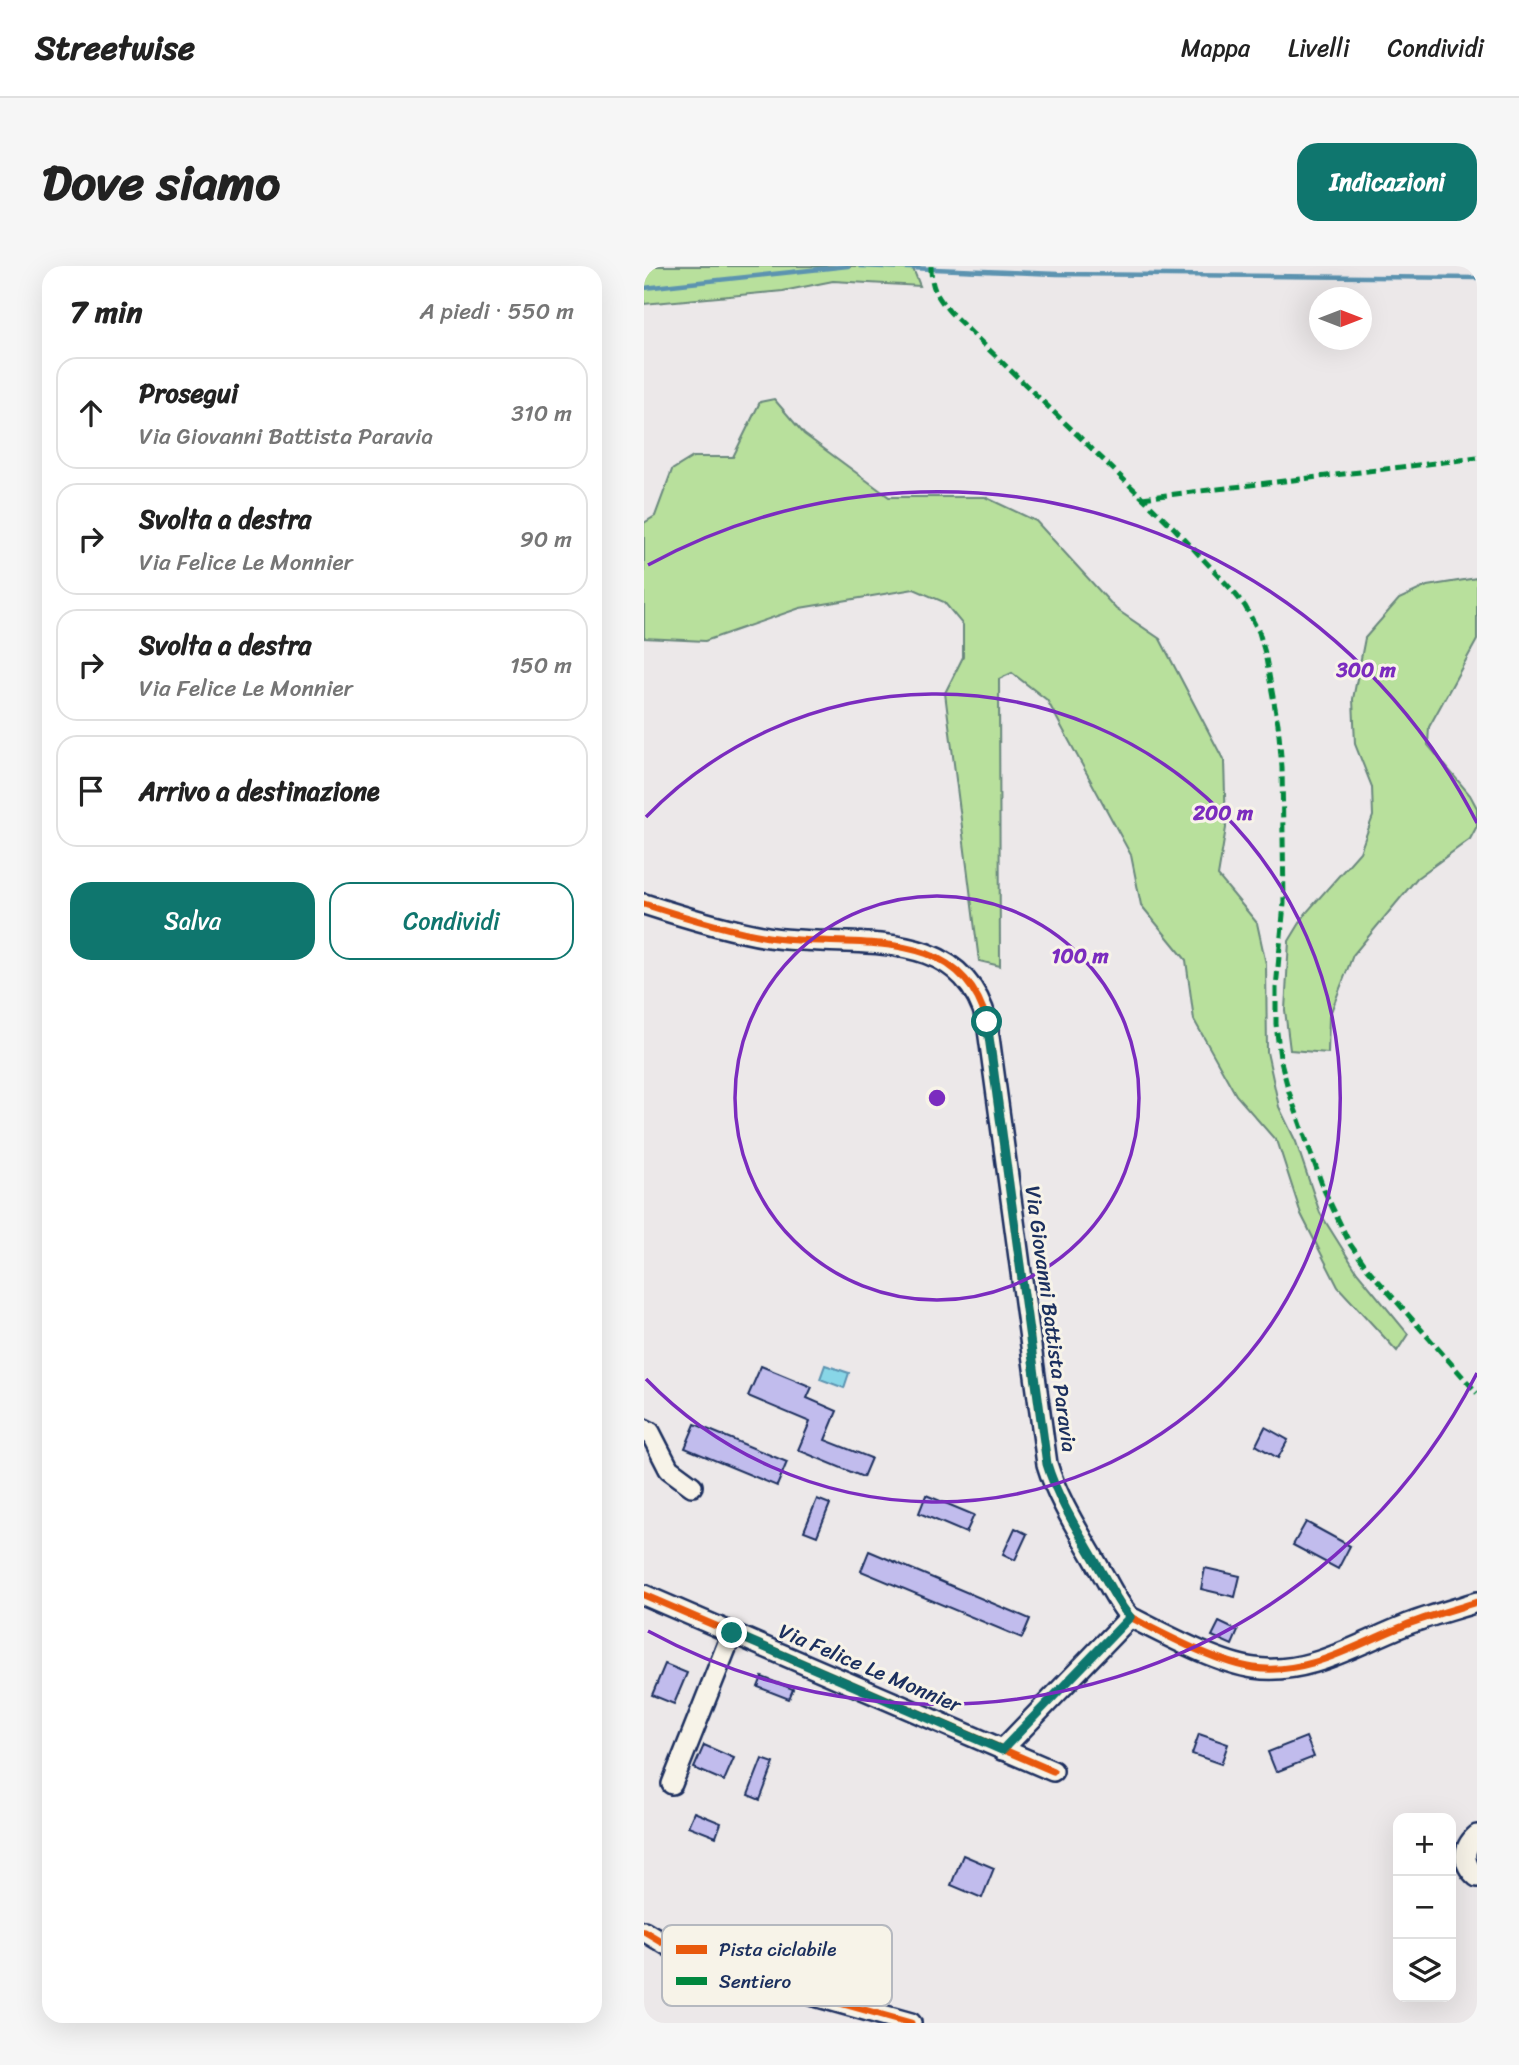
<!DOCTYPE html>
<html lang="it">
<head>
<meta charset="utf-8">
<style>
  :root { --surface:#fff; --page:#f6f6f6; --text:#222; --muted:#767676; --line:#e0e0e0; --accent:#0f766e }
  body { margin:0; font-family:Sriracha,sans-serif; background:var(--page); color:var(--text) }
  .controls { position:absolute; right:21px; bottom:21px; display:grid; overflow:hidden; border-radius:14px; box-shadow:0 7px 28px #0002 }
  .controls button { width:63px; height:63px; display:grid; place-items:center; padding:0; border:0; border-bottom:2px solid var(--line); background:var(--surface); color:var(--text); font:35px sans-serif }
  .compass { position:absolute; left:665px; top:21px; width:63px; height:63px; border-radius:50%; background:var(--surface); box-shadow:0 7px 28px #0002; rotate:90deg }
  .stop { position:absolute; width:21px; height:21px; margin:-16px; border:5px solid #0f766e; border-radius:50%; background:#fff }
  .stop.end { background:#0f766e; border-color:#fff; box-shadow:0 2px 7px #0008 }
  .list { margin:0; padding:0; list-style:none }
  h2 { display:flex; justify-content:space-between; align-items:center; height:91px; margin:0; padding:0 28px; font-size:30px }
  h2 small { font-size:23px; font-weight:400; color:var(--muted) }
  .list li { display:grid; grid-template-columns:46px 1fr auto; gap:21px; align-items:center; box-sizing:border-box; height:112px; margin:0 14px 14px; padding:0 14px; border:2px solid var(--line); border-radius:21px }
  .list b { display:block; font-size:26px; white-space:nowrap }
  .list p { margin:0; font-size:23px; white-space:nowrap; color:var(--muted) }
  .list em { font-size:23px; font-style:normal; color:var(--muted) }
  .actions { display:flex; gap:14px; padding:21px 28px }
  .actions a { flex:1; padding:16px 0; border:2px solid var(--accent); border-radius:21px; text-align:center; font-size:24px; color:var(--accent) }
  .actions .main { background:var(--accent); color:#fff }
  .icon { flex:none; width:38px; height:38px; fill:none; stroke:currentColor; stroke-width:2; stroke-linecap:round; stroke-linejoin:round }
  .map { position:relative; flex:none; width:833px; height:1757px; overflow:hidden; border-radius:21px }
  header { display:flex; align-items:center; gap:42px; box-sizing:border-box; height:98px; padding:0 35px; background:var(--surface); border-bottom:2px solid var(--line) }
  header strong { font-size:33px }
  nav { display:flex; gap:38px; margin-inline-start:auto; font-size:24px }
  .intro { display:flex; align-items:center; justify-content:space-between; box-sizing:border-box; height:168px; padding:0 42px }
  h1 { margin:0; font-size:49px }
  .button { padding:18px 32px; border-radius:21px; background:var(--accent); color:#fff; font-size:24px; font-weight:700 }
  main { display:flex; gap:42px; padding:0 42px }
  aside { flex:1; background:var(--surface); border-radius:21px; box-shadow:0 7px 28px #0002 }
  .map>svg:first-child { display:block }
  .green { fill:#b8e09c; stroke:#6a887d; stroke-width:2 }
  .water { fill:#88d6e7; stroke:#5c93b0; stroke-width:2 }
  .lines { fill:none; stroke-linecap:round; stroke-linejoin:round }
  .stream { stroke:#5c93b0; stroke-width:4.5 }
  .building { fill:#c1bced; stroke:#1b2f5e; stroke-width:2 }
  .minor-casing { stroke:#1b2f5e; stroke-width:24 }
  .minor { stroke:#f7f3e8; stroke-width:19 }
  .quiet { stroke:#00873e; stroke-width:5; stroke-dasharray:10 5; stroke-linecap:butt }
  .cycleway-casing { stroke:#f7f3e8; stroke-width:11 }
  .cycleway { stroke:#e8590c; stroke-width:7 }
  .route { stroke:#0f766e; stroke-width:9 }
  .ring { fill:none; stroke:#7b2cbf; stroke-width:3.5 }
  .labels { text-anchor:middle; stroke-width:6; stroke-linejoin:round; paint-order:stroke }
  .street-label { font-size:21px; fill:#1b2f5e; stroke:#f7f3e8 }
  .key { fill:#f7f3e8; stroke:#b5b8bf; stroke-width:2 }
  .key-label { font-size:19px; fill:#1b2f5e }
  .centre { fill:#7b2cbf; stroke:#f7f3e8; stroke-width:3.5 }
  .ring-label { font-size:21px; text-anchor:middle; font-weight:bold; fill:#7b2cbf; stroke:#f7f3e8; stroke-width:6; stroke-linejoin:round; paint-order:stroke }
</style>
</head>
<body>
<header>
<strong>Streetwise</strong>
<nav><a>Mappa</a><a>Livelli</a><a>Condividi</a></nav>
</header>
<div class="intro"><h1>Dove siamo</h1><a class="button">Indicazioni</a></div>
<main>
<aside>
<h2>7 min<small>A piedi · 550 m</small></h2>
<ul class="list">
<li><svg class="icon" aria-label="ahead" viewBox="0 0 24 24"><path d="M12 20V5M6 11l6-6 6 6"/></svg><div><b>Prosegui</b><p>Via Giovanni Battista Paravia</p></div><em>310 m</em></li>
<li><svg class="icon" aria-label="right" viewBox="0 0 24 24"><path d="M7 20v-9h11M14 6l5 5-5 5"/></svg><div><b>Svolta a destra</b><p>Via Felice Le Monnier</p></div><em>90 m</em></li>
<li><svg class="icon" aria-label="right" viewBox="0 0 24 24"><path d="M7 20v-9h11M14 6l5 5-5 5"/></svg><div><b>Svolta a destra</b><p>Via Felice Le Monnier</p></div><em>150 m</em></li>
<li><svg class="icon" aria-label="arrive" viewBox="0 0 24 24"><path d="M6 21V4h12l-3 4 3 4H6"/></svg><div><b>Arrivo a destinazione</b></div></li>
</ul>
<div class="actions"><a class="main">Salva</a><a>Condividi</a></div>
</aside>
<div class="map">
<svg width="833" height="1757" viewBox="0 0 833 1757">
  <rect width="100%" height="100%" fill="#ece8e9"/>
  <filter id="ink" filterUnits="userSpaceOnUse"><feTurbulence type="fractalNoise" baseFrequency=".0143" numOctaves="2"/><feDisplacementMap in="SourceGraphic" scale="14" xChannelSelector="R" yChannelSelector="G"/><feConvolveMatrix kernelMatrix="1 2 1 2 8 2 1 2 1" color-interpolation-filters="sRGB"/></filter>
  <g filter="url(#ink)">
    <!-- green -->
    <g class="green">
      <path d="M0 0H268L276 20 189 15 139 25 0 38Z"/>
      <path d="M130 133 160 168 245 231H341L392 255 472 343 516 373 580 495 582 562 574 610 613 657 622 698 623 786 635 841 652 876 676 947 713 1006 764 1068 753 1085 694 1021 657 948 634 877 592 829 550 754 542 694 497 639 487 589 403 434 368 407 355 413 356 700 335 695 301 427 319 391V359L300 336 270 323 156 342 61 375 0 372V257L11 250 28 204 49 191H89L116 136Z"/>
      <path d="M833 312V374L785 461 784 479 826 529 833 542V560L826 573 773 612 709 689 685 751 684 787 646 784 641 744 645 675 662 647 716 586 729 550 728 521 711 478 709 433 721 372 755 333 783 320Z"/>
    </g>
    <!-- water -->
    <path class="water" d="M181 1099 205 1107 200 1122 176 1113Z"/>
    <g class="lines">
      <!-- stream -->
      <g class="stream">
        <path d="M216 0 413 8 833 12"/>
        <path d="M0 22 204 0"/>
      </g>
    </g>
    <!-- building -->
    <g class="building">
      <path d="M117 1100 168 1121 163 1132 193 1145 181 1174 227 1192 219 1211 154 1184 166 1156 104 1130Z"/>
      <path d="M51 1158 143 1196 133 1220 41 1182Z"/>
      <path d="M621 1161 644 1174 634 1192 612 1179Z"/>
      <path d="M282 1229 330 1249 322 1267 275 1247Z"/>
      <path d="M173 1233 186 1238 173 1270 160 1265Z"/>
      <path d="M662 1256 706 1280 694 1303 649 1279Z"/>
      <path d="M371 1262 383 1268 371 1294 359 1288Z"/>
      <path d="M225 1285 386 1353 378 1372 217 1305Z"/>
      <path d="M561 1302 596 1310 591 1331 557 1323Z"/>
      <path d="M575 1356 594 1365 588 1379 568 1370Z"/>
      <path d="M21 1398 43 1407 30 1438 8 1429Z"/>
      <path d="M118 1411 149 1423 145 1433 114 1421Z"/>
      <path d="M555 1468 584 1478 577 1498 548 1488Z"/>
      <path d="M662 1471 670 1491 632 1506 624 1486Z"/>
      <path d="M60 1479 90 1492 80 1515 50 1502Z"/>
      <path d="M118 1493 130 1497 116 1534 104 1529Z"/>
      <path d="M50 1546 77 1557 72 1571 44 1560Z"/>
      <path d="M319 1589 350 1602 338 1632 307 1619Z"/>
    </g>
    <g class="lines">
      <defs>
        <g id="minor">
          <path d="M0 638C40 651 82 664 124 671 204 684 316 654 343 756L403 1198C414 1235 438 1271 457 1305 466 1320 474 1338 486 1351 520 1368 573 1397 610 1402 666 1410 716 1376 767 1357 788 1349 811 1343 833 1336"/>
          <path d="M0 1163 6 1166 25 1203 48 1220"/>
          <path d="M0 1329 409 1505"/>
          <path d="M358 1484 486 1351"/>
          <path d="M28 1518 88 1367"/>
          <path d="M833 1569C818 1582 818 1598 833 1611"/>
          <path d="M0 1665 45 1692 64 1700 267 1757"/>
        </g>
      </defs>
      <!-- minor casing -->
      <use href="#minor" class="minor-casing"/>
      <!-- minor -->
      <use href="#minor" class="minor"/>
      <!-- quiet -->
      <g class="quiet">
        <path d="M287 0C287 22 292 29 306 46L530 262 588 324 601 340 615 366 621 387 634 458 638 501 640 638 632 722V758L636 792 645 826 680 924 706 978 724 1003 833 1127"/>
        <path d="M498 232 833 192"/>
      </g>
      <defs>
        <g id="cycleway">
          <path d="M0 638C40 651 82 664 124 671 204 684 316 654 343 756L403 1198C414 1235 438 1271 457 1305 466 1320 474 1338 486 1351 520 1368 573 1397 610 1402 666 1410 716 1376 767 1357 788 1349 811 1343 833 1336"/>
          <path d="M0 1329 409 1505"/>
          <path d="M0 1665 45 1692 64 1700 267 1757"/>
        </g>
      </defs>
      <!-- cycleway casing -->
      <use href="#cycleway" class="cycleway-casing"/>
      <!-- cycleway -->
      <use href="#cycleway" class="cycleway"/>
    </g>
  </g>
  <g class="lines" filter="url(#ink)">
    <!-- route -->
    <path class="route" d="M88 1367 358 1484 486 1351C474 1338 466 1320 457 1305 438 1271 414 1235 403 1198L343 756"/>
  </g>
  <!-- distance rings -->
  <g class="ring">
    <circle cx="293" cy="832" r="202"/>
    <path d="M2 551A404 404 0 1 1 2 1113"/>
    <path d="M833 1107A606 606 0 0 1 4 1365M4 299A606 606 0 0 1 833 557"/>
  </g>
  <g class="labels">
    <!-- street labels -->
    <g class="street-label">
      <text transform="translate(407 1053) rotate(82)" y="7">Via Giovanni Battista Paravia</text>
      <text transform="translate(226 1402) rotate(23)" y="7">Via Felice Le Monnier</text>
    </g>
  </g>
  <!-- legend -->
  <rect x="18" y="1659" width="230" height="81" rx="10" class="key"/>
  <rect x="32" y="1679" width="31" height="9" fill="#e8590c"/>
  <rect x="32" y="1711" width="31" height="8" fill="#00873e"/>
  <g class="key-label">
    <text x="75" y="1690">Pista ciclabile</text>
    <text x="75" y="1722">Sentiero</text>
  </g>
  <circle cx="293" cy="832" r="10" class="centre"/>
  <g class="ring-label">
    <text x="722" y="411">300 m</text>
    <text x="579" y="554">200 m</text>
    <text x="436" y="697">100 m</text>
  </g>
</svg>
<div class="controls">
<button>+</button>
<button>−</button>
<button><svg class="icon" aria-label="layers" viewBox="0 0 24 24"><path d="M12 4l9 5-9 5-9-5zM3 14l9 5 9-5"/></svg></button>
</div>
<svg class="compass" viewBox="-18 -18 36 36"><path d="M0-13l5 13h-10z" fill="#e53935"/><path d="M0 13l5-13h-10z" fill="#767676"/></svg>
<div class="stop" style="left:343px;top:756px"></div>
<div class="stop end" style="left:88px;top:1367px"></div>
</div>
</main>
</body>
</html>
